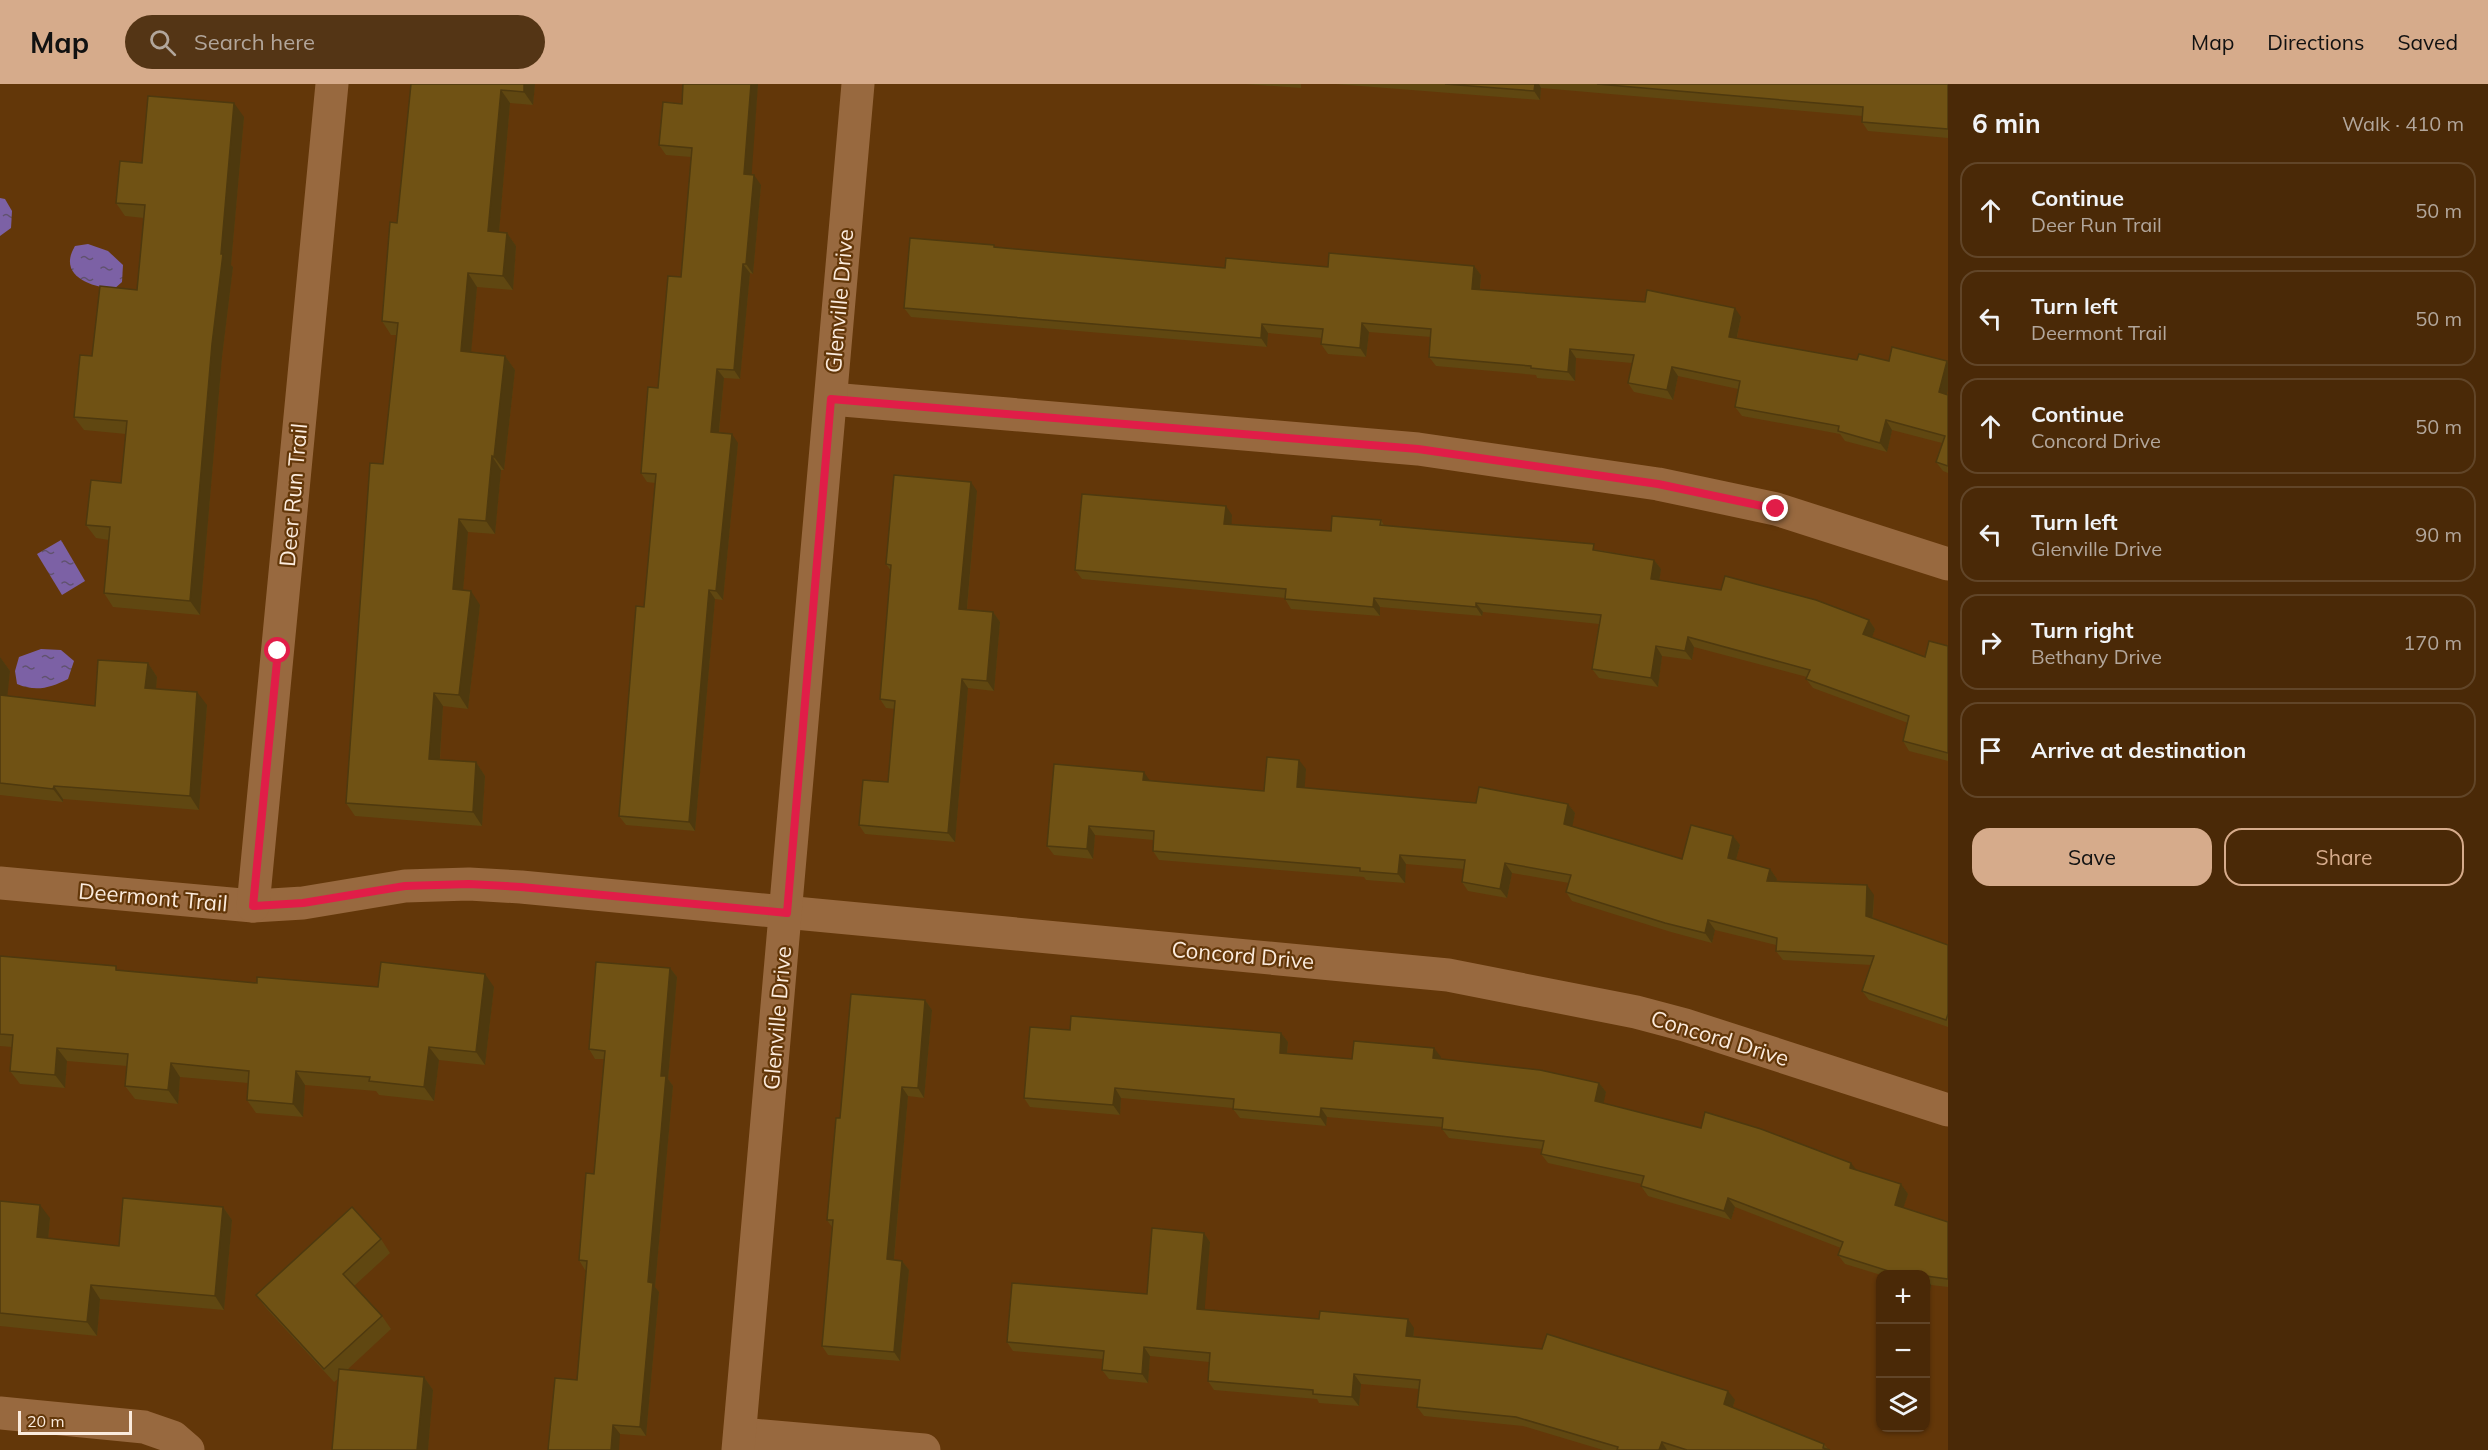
<!DOCTYPE html>
<html lang="en">
<head>
<meta charset="utf-8">
<style>
  :root { --surface:#4a2907; --page:#543515; --text:#f1f3f6; --muted:#b2a69b; --line:#614528; --accent:#d6ab8b }
  body { margin:0; font-family:Mulish,sans-serif; background:var(--page); color:var(--text) }
  .controls { position:absolute; right:18px; bottom:18px; display:grid; overflow:hidden; border-radius:12px; box-shadow:0 2px 4px #0004 }
  .controls button { width:54px; height:54px; display:grid; place-items:center; padding:0; border:0; border-bottom:2px solid var(--line); background:var(--surface); color:var(--text); font:30px sans-serif }
  .scale { position:absolute; left:18px; bottom:15px; width:114px; box-sizing:border-box; padding-left:6px; border:3px solid #fbebdd; border-top:0; font-size:16px; line-height:21px; white-space:nowrap; color:#fbebdd; -webkit-text-stroke:4px #633709; paint-order:stroke }
  .stop { position:absolute; width:18px; height:18px; margin:-14px; border:4px solid #e11d48; border-radius:50%; background:#fff }
  .stop.end { background:#e11d48; border-color:#fff; box-shadow:0 2px 6px #0008 }
  .list { margin:0; padding:0; list-style:none }
  h2 { display:flex; justify-content:space-between; align-items:center; height:78px; margin:0; padding:0 24px; font-size:26px }
  h2 small { font-size:20px; font-weight:400; color:var(--muted) }
  .list li { display:grid; grid-template-columns:39px 1fr auto; gap:18px; align-items:center; box-sizing:border-box; height:96px; margin:0 12px 12px; padding:0 12px; border:2px solid var(--line); border-radius:18px }
  .list b { display:block; font-size:22px; white-space:nowrap }
  .list p { margin:0; font-size:20px; white-space:nowrap; color:var(--muted) }
  .list em { font-size:20px; font-style:normal; color:var(--muted) }
  .actions { display:flex; gap:12px; padding:18px 24px }
  .actions a { flex:1; padding:14px 0; border:2px solid var(--accent); border-radius:18px; text-align:center; font-size:21px; color:var(--accent) }
  .actions .main { background:var(--accent); color:#111 }
  .icon { flex:none; width:33px; height:33px; fill:none; stroke:currentColor; stroke-width:2; stroke-linecap:round; stroke-linejoin:round }
  .map { position:relative; flex:none; width:1948px; height:1366px; overflow:hidden }
  header { display:flex; align-items:center; gap:36px; box-sizing:border-box; height:84px; padding:0 30px; background:var(--accent); color:#111 }
  header strong { font-size:28px }
  nav { display:flex; gap:33px; margin-inline-start:auto; font-size:21px }
  .search { width:420px; height:54px; background:var(--page); display:flex; align-items:center; gap:15px; box-sizing:border-box; padding:0 21px; border-radius:33px; color:var(--muted); font-size:22px }
  main { display:flex }
  aside { flex:1; background:var(--surface) }
  .map>svg:first-child { display:block }
  .water { fill:url(#water-ripples) }
  .lines { fill:none; stroke-linecap:round; stroke-linejoin:round }
  .minor { stroke:#98693f; stroke-width:33 }
  .wall { fill:#604711 }
  .shaded-wall { fill:#4e390e }
  .building { fill:#705214; stroke:#4e390e; stroke-width:1.5 }
  .route { stroke:#e11d48; stroke-width:8 }
  .labels { text-anchor:middle; stroke-width:4.5; stroke-linejoin:round; paint-order:stroke }
  .street-label { font-size:22px; fill:#fbebdd; stroke:#633709 }
</style>
</head>
<body>
<header>
<strong>Map</strong>
<div class="search"><svg class="icon" aria-label="search" viewBox="0 0 24 24"><circle cx="10" cy="10" r="6"/><path d="M15 15l6 6"/></svg>Search here</div>
<nav><a>Map</a><a>Directions</a><a>Saved</a></nav>
</header>
<main>
<div class="map">
<svg width="1948" height="1366" viewBox="0 0 1948 1366">
  <defs>
    <pattern id="water-ripples" width="26" height="14" patternUnits="userSpaceOnUse" patternTransform="scale(1.5)"><rect width="26" height="14" fill="#7c61a5"/><path d="M2 4q2-2 4 0t4 0M15 11q2-2 4 0t4 0" fill="none" stroke="#61526f"/></pattern>
  </defs>
  <rect width="100%" height="100%" fill="#633709"/>
  <!-- water -->
  <g class="water">
    <path d="M0 114 5 115 12 127 11 144 0 152Z"/>
    <path d="M88 160 108 167 123 181 122 198 114 205C91 203 57 192 75 162Z"/>
    <path d="M61 456 85 497 62 511 37 470Z"/>
    <path d="M41 565 61 566 74 577 68 595C50 604 36 608 17 600L15 587 19 573Z"/>
  </g>
  <g class="lines">
    <!-- minor -->
    <g class="minor">
      <path d="M831 315 1418 365 1658 400 1776 425 1948 480"/>
      <path d="M0 799 253 822 303 819 405 802 469 800 521 803 1448 891 1636 928 1685 941 1948 1026"/>
      <path d="M253 822 332 0"/>
      <path d="M0 1329 144 1343 173 1353 188 1366"/>
      <path d="M740 1350 924 1366"/>
      <path d="M738 1366 858 0"/>
    </g>
  </g>
  <!-- wall -->
  <g class="wall">
    <path d="M411 0H535L533 21 510 19 499 148 507 149 516 162 513 206 477 203 471 268 505 272 515 286 504 386H501L495 450 468 448 463 506 480 521 468 625 443 622 440 676 476 678 485 692 482 742 355 732 346 719 397 251H391L382 237 397 139Z"/>
    <path d="M758 0 751 91 761 101 753 190 750 189 740 295 724 294 719 349 738 359 723 516 715 515 695 747 626 741 619 732 644 523 655 399 647 398 641 389 681 193 691 73 666 71 659 61Z"/>
    <path d="M1245 0H1301V4Z"/>
    <path d="M1335 0H1948V54L1868 47 1862 38V32L1541 4 1540 16Z"/>
    <path d="M244 33 231 181 233 183 222 273 200 531 113 523 104 509 109 456 96 454 86 441 121 399 126 350 84 346 74 333 92 272 137 206 144 134 125 132 116 119 142 79Z"/>
    <path d="M996 164 1225 184 1474 182 1481 191 1480 206 1741 233 1737 254 1857 276 1889 277H1947L1948 279 1947 310 1948 311V389L1943 387 1936 378 1942 359 1892 346 1887 368 1845 357 1840 350 1742 332 1735 323 1738 305 1678 292 1673 316 1634 308 1628 299 1632 279 1576 274 1575 297 1537 294 1536 291 1436 282 1429 273 1431 253 1369 248 1366 273 1328 270 1321 260 1322 254 1268 249 1267 263 911 233 904 224Z"/>
    <path d="M977 407 967 526 993 528 1000 538 994 607 968 604 955 758 865 750 859 741 888 698 895 625 886 624 880 615 891 487 886 480Z"/>
    <path d="M1232 431 1231 440 1331 447 1381 436 1384 441 1598 466 1654 476 1661 485 1659 497 1869 536 1875 545 1872 553 1925 573 1948 562V677L1909 667 1903 657 1908 639 1813 604 1806 595 1807 593 1694 563 1692 576 1662 572 1658 603 1599 594 1592 585 1599 540 1483 528 1482 532 1380 523V532L1291 525 1285 515V514L1082 495 1075 486Z"/>
    <path d="M0 573 10 587 7 612 95 622 148 579 157 593 156 605 207 621 199 726 63 715V718L0 711Z"/>
    <path d="M1306 685 1304 704 1476 719 1568 720 1575 729 1572 742 1682 775 1733 752 1740 761 1736 776 1770 785 1777 795 1776 797 1874 811 1873 835 1948 861V943L1869 916 1862 907 1871 881 1783 876 1776 867V861L1715 846 1712 859 1671 848 1572 817 1566 808 1569 799 1512 789 1507 814 1468 807 1462 798 1464 785 1406 780 1405 799 1366 796 1364 793 1159 776 1153 767 1154 756 1095 751 1093 775 1054 771 1047 762 1150 697 1264 707Z"/>
    <path d="M0 872 120 886 257 899 378 903H494L485 981 439 976 434 1017 379 1011 376 1007 305 1001 303 1033 256 1029 247 1016 248 999 180 993 178 1020 135 1015 125 1002 127 982 67 977 65 1004 20 1000 10 987 12 963 0 962Z"/>
    <path d="M670 884 677 893 668 995 673 1002 655 1203 659 1208 646 1352 620 1350 577 1296 586 1186H585L579 1176 594 1090 604 975H595L589 965Z"/>
    <path d="M925 916 932 926 924 1014 908 1012 894 1176 902 1177 909 1186 900 1277 828 1271 822 1262 832 1143 827 1136Z"/>
    <path d="M1070 946 1281 949 1288 958 1287 970 1352 975 1434 964 1441 975 1599 999 1606 1008 1603 1019 1856 1086 1901 1100 1908 1110 1903 1124 1948 1138V1203L1931 1201 1930 1207 1926 1205V1191H1881L1845 1180 1838 1171 1841 1164 1735 1123 1731 1136 1648 1112 1641 1102 1642 1100 1548 1079 1541 1070 1542 1065 1449 1054 1442 1045V1043L1327 1033 1326 1042 1240 1034 1233 1025V1024L1121 1014 1120 1031 1030 1023 1024 1014Z"/>
    <path d="M0 1117 50 1134 48 1155 119 1162 223 1123 232 1136 224 1226 100 1215 97 1252 0 1242Z"/>
    <path d="M1204 1149 1210 1158 1204 1225 1414 1244V1253L1735 1316 1733 1323 1824 1360 1828 1365 1830 1366H1603L1523 1342 1424 1332 1417 1323 1419 1305 1361 1300 1359 1322 1319 1319 1317 1315 1214 1306 1208 1297 1209 1278 1150 1272 1148 1299 1109 1295 1102 1286 1103 1275 1013 1267 1007 1258 1147 1210Z"/>
    <path d="M381 1155 390 1169 354 1202 382 1232 391 1245 347 1286 424 1293 433 1306 428 1366H332L338 1295 334 1298 266 1224 256 1211Z"/>
  </g>
  <!-- shaded-wall -->
  <g class="shaded-wall">
    <path d="M524 0H535L533 21 524 8Z"/>
    <path d="M751 0H758L751 100 744 90Z"/>
    <path d="M1535 0H1539L1541 4 1540 16 1534 7Z"/>
    <path d="M501 6 510 19 498 160 488 147Z"/>
    <path d="M234 19 244 33 231 181 233 183 222 273 200 531 190 517 212 260Z"/>
    <path d="M754 91 761 101 753 190 746 180Z"/>
    <path d="M507 149 516 162 513 206 503 192Z"/>
    <path d="M743 180 750 189 740 295 734 286Z"/>
    <path d="M1474 182 1481 191 1479 215 1472 205Z"/>
    <path d="M468 189 477 203 470 281 461 267Z"/>
    <path d="M1735 224 1741 233 1735 262 1729 253Z"/>
    <path d="M1362 239 1369 248 1366 273 1360 264Z"/>
    <path d="M1262 240 1268 249 1267 263 1261 254Z"/>
    <path d="M1570 265 1576 274 1575 297 1568 288Z"/>
    <path d="M505 272 515 286 504 386 494 373Z"/>
    <path d="M1947 277 1948 279V307L1945 317 1939 308Z"/>
    <path d="M1672 283 1678 292 1673 316 1667 306Z"/>
    <path d="M717 285 724 294 718 357 711 348Z"/>
    <path d="M1886 336 1892 346 1887 368 1880 359Z"/>
    <path d="M732 350 738 359 723 516 716 507Z"/>
    <path d="M492 372 501 386 495 450 486 437Z"/>
    <path d="M971 398 977 407 966 535 959 525Z"/>
    <path d="M1226 422 1232 431 1231 449 1224 440Z"/>
    <path d="M459 435 468 448 462 519 453 505Z"/>
    <path d="M1654 476 1661 485 1658 505 1651 495Z"/>
    <path d="M709 506 715 515 695 747 689 738Z"/>
    <path d="M471 507 480 521 468 625 459 611Z"/>
    <path d="M1374 514 1380 523V532L1373 523Z"/>
    <path d="M1476 519 1483 528 1482 532 1476 523Z"/>
    <path d="M993 528 1000 538 994 607 987 597Z"/>
    <path d="M1869 536 1875 545 1870 559 1863 550Z"/>
    <path d="M1688 553 1694 563 1692 576 1685 567Z"/>
    <path d="M1656 562 1662 572 1658 603 1651 594Z"/>
    <path d="M0 573 10 587 6 625 0 616Z"/>
    <path d="M148 579 157 593 155 617 145 604Z"/>
    <path d="M962 595 968 604 955 758 948 749Z"/>
    <path d="M197 608 207 621 199 726 190 712Z"/>
    <path d="M434 609 443 622 439 688 429 675Z"/>
    <path d="M1299 676 1306 685 1304 712 1297 703Z"/>
    <path d="M476 678 485 692 482 742 473 728Z"/>
    <path d="M1144 688 1150 697 1143 696Z"/>
    <path d="M54 702 63 715V718L53 705Z"/>
    <path d="M1568 720 1575 729 1571 749 1564 740Z"/>
    <path d="M1089 742 1095 751 1093 775 1087 765Z"/>
    <path d="M1733 752 1740 761 1734 783 1728 774Z"/>
    <path d="M1400 771 1406 780 1405 799 1398 790Z"/>
    <path d="M1505 779 1512 789 1507 814 1500 805Z"/>
    <path d="M1770 785 1777 795 1774 806 1767 797Z"/>
    <path d="M1867 801 1874 811 1872 842 1866 832Z"/>
    <path d="M1708 836 1715 846 1712 859 1705 849Z"/>
    <path d="M670 884 677 893 668 995 673 1002 655 1203 659 1208 646 1352 640 1343 661 992Z"/>
    <path d="M485 890 494 903 485 981 476 968Z"/>
    <path d="M925 916 932 926 924 1014 918 1004Z"/>
    <path d="M1281 949 1288 958 1286 978 1280 969Z"/>
    <path d="M429 963 439 976 434 1017 424 1003Z"/>
    <path d="M57 964 67 977 65 1004 55 991Z"/>
    <path d="M1434 964 1441 973 1440 983 1433 974Z"/>
    <path d="M171 979 180 993 178 1020 168 1006Z"/>
    <path d="M296 987 305 1001 303 1033 293 1020Z"/>
    <path d="M1599 999 1606 1008 1602 1026 1595 1017Z"/>
    <path d="M902 1003 908 1012 893 1185 887 1175Z"/>
    <path d="M1115 1004 1121 1014 1120 1031 1113 1021Z"/>
    <path d="M1321 1024 1327 1033 1326 1042 1320 1033Z"/>
    <path d="M1851 1079 1858 1088 1850 1084Z"/>
    <path d="M1901 1100 1908 1110 1901 1131 1895 1121Z"/>
    <path d="M1728 1114 1735 1123 1731 1136 1724 1127Z"/>
    <path d="M40 1121 50 1134 47 1167 37 1153Z"/>
    <path d="M223 1123 232 1136 224 1226 215 1212Z"/>
    <path d="M1204 1149 1210 1158 1204 1234 1197 1225Z"/>
    <path d="M902 1177 909 1186 900 1277 894 1268Z"/>
    <path d="M1926 1192 1931 1201 1930 1207 1926 1201Z"/>
    <path d="M91 1201 100 1215 97 1252 87 1238Z"/>
    <path d="M1408 1235 1414 1244 1413 1262 1406 1252Z"/>
    <path d="M1144 1263 1150 1272 1148 1299 1142 1290Z"/>
    <path d="M1354 1290 1361 1300 1359 1322 1352 1313Z"/>
    <path d="M424 1293 433 1306 428 1366H417Z"/>
    <path d="M1728 1307 1735 1316 1731 1329 1724 1320Z"/>
    <path d="M613 1341 620 1350 619 1366H611Z"/>
    <path d="M1662 1358 1667 1366H1659Z"/>
  </g>
  <!-- building -->
  <g class="building">
    <path d="M411 0H524V8L501 6 488 147 507 149 503 192 468 189 461 267 505 272 494 373 492 372 486 437 459 435 453 505 471 507 459 611 434 609 429 675 476 678 473 728 346 719 370 379 383 380 398 239 382 237 390 138 397 139Z"/>
    <path d="M683 0H751L744 90 754 91 746 180H743L734 286 717 285 711 348 732 350 716 507 709 506 689 738 619 732 636 522 644 523 656 390 641 389 648 303 658 304 668 192 681 193 692 64 659 61 663 18 682 20Z"/>
    <path d="M1445 0H1535L1534 7Z"/>
    <path d="M1597 0H1948V45L1862 38 1863 23Z"/>
    <path d="M148 12 234 19 221 170H223L212 260 190 517 104 509 110 443 86 441 91 396 121 399 127 337 74 333 80 271 92 272 100 202 137 206 145 121 116 119 120 77 142 79Z"/>
    <path d="M910 154 994 161V163L1225 184 1226 174 1328 183 1329 169 1474 182 1472 205 1645 218 1647 206 1735 224 1729 253 1857 276 1859 270 1889 277 1892 263 1947 277 1939 308 1948 311V382L1936 378 1945 352 1886 336 1880 359 1838 347 1839 342 1735 323 1740 297 1672 283 1667 306 1628 299 1634 271 1570 265 1568 288 1531 284V282L1429 273 1431 245 1362 239 1360 264 1321 260 1323 245 1262 240 1261 254 904 224Z"/>
    <path d="M894 391 971 398 959 525 993 528 987 597 962 595 948 749 859 741 863 696 888 698 895 617 880 615 891 481 886 480Z"/>
    <path d="M1082 410 1226 422 1224 440 1331 447 1332 432 1381 436 1380 441 1594 460 1593 466 1654 476 1651 495 1721 506 1725 492 1816 516 1869 536 1863 550 1925 573 1929 557 1948 562V669L1903 657 1909 632 1806 595 1810 586 1688 553 1685 567 1656 562 1651 594 1592 585 1601 531 1476 519V523L1374 514 1373 523 1285 515 1286 505 1075 486Z"/>
    <path d="M98 576 148 579 145 604 197 608 190 712 54 702 53 705 0 699V611L95 622Z"/>
    <path d="M1267 673 1299 676 1297 703 1476 719 1479 703 1568 720 1564 740 1682 775 1691 741 1733 752 1728 774 1770 785 1767 797 1867 801 1866 832 1948 861V930L1946 936 1862 907 1874 872 1776 867 1777 854 1708 836 1705 849 1665 839 1566 808 1571 791 1505 779 1500 805 1462 798 1465 776 1400 771 1398 790 1360 787V784L1153 767 1154 747 1089 742 1087 765 1047 762 1054 680 1144 688 1143 696 1264 707Z"/>
    <path d="M0 872 116 882V886L257 899V893L378 903 381 878 485 890 476 968 429 963 424 1003 369 997 370 993 296 987 293 1020 247 1016 249 987 171 979 168 1006 125 1002 128 970 57 964 55 991 10 987 13 951 0 950Z"/>
    <path d="M596 878 670 884 661 992H666L648 1198 653 1199 640 1343 613 1341 611 1366H548L555 1294 577 1296 587 1177 579 1176 586 1089 594 1090 605 967 589 965Z"/>
    <path d="M851 910 925 916 918 1004 902 1003 887 1175 902 1177 894 1268 822 1262 833 1136H827L836 1034H840Z"/>
    <path d="M1071 932 1281 949 1280 969 1352 975 1354 957 1434 964 1433 974 1540 986 1599 999 1595 1017 1701 1044 1705 1028 1761 1045 1851 1079 1850 1084 1901 1100 1895 1121 1948 1138V1195L1926 1192V1191H1901L1838 1171 1843 1158 1728 1114 1724 1127 1641 1102 1644 1092 1541 1070 1544 1057 1442 1045 1443 1034 1321 1024 1320 1033 1233 1025 1234 1015 1115 1004 1113 1021 1024 1014 1030 943 1070 946Z"/>
    <path d="M123 1114 223 1123 215 1212 91 1201 87 1238 0 1229V1117L40 1121 37 1153 119 1162Z"/>
    <path d="M352 1123 381 1155 343 1190 382 1232 324 1285 256 1211Z"/>
    <path d="M1152 1144 1204 1149 1197 1225 1319 1235 1320 1227 1408 1235 1406 1252 1542 1265 1547 1250 1728 1307 1724 1320 1824 1360 1823 1364 1830 1366H1687L1662 1358 1659 1366H1617L1618 1363 1516 1333 1417 1323 1420 1296 1354 1290 1352 1313 1313 1310V1306L1208 1297 1210 1269 1144 1263 1142 1290 1102 1286 1104 1267 1007 1258 1012 1199 1147 1210Z"/>
    <path d="M339 1285 424 1293 417 1366H332Z"/>
  </g>
  <g class="lines">
    <!-- route -->
    <path class="route" d="M278 567 253 822 303 819 405 802 469 800 521 803 787 829 831 315 1418 365 1658 400 1776 425"/>
  </g>
  <g class="labels">
    <!-- street labels -->
    <g class="street-label">
      <text transform="translate(839 217) rotate(-85)" y="8">Glenville Drive</text>
      <text transform="translate(293 411) rotate(-85)" y="8">Deer Run Trail</text>
      <text transform="translate(153 813) rotate(5)" y="8">Deermont Trail</text>
      <text transform="translate(1243 871) rotate(5)" y="8">Concord Drive</text>
      <text transform="translate(777 934) rotate(-85)" y="8">Glenville Drive</text>
      <text transform="translate(1720 954) rotate(17)" y="8">Concord Drive</text>
    </g>
  </g>
</svg>
<div class="controls">
<button>+</button>
<button>−</button>
<button><svg class="icon" aria-label="layers" viewBox="0 0 24 24"><path d="M12 4l9 5-9 5-9-5zM3 14l9 5 9-5"/></svg></button>
</div>
<div class="scale">20 m</div>
<div class="stop" style="left:278px;top:567px"></div>
<div class="stop end" style="left:1776px;top:425px"></div>
</div>
<aside>
<h2>6 min<small>Walk · 410 m</small></h2>
<ul class="list">
<li><svg class="icon" aria-label="ahead" viewBox="0 0 24 24"><path d="M12 20V5M6 11l6-6 6 6"/></svg><div><b>Continue</b><p>Deer Run Trail</p></div><em>50 m</em></li>
<li><svg class="icon" aria-label="left" viewBox="0 0 24 24"><path d="M17 20v-9H6M10 6l-5 5 5 5"/></svg><div><b>Turn left</b><p>Deermont Trail</p></div><em>50 m</em></li>
<li><svg class="icon" aria-label="ahead" viewBox="0 0 24 24"><path d="M12 20V5M6 11l6-6 6 6"/></svg><div><b>Continue</b><p>Concord Drive</p></div><em>50 m</em></li>
<li><svg class="icon" aria-label="left" viewBox="0 0 24 24"><path d="M17 20v-9H6M10 6l-5 5 5 5"/></svg><div><b>Turn left</b><p>Glenville Drive</p></div><em>90 m</em></li>
<li><svg class="icon" aria-label="right" viewBox="0 0 24 24"><path d="M7 20v-9h11M14 6l5 5-5 5"/></svg><div><b>Turn right</b><p>Bethany Drive</p></div><em>170 m</em></li>
<li><svg class="icon" aria-label="arrive" viewBox="0 0 24 24"><path d="M6 21V4h12l-3 4 3 4H6"/></svg><div><b>Arrive at destination</b></div></li>
</ul>
<div class="actions"><a class="main">Save</a><a>Share</a></div>
</aside>
</main>
</body>
</html>
